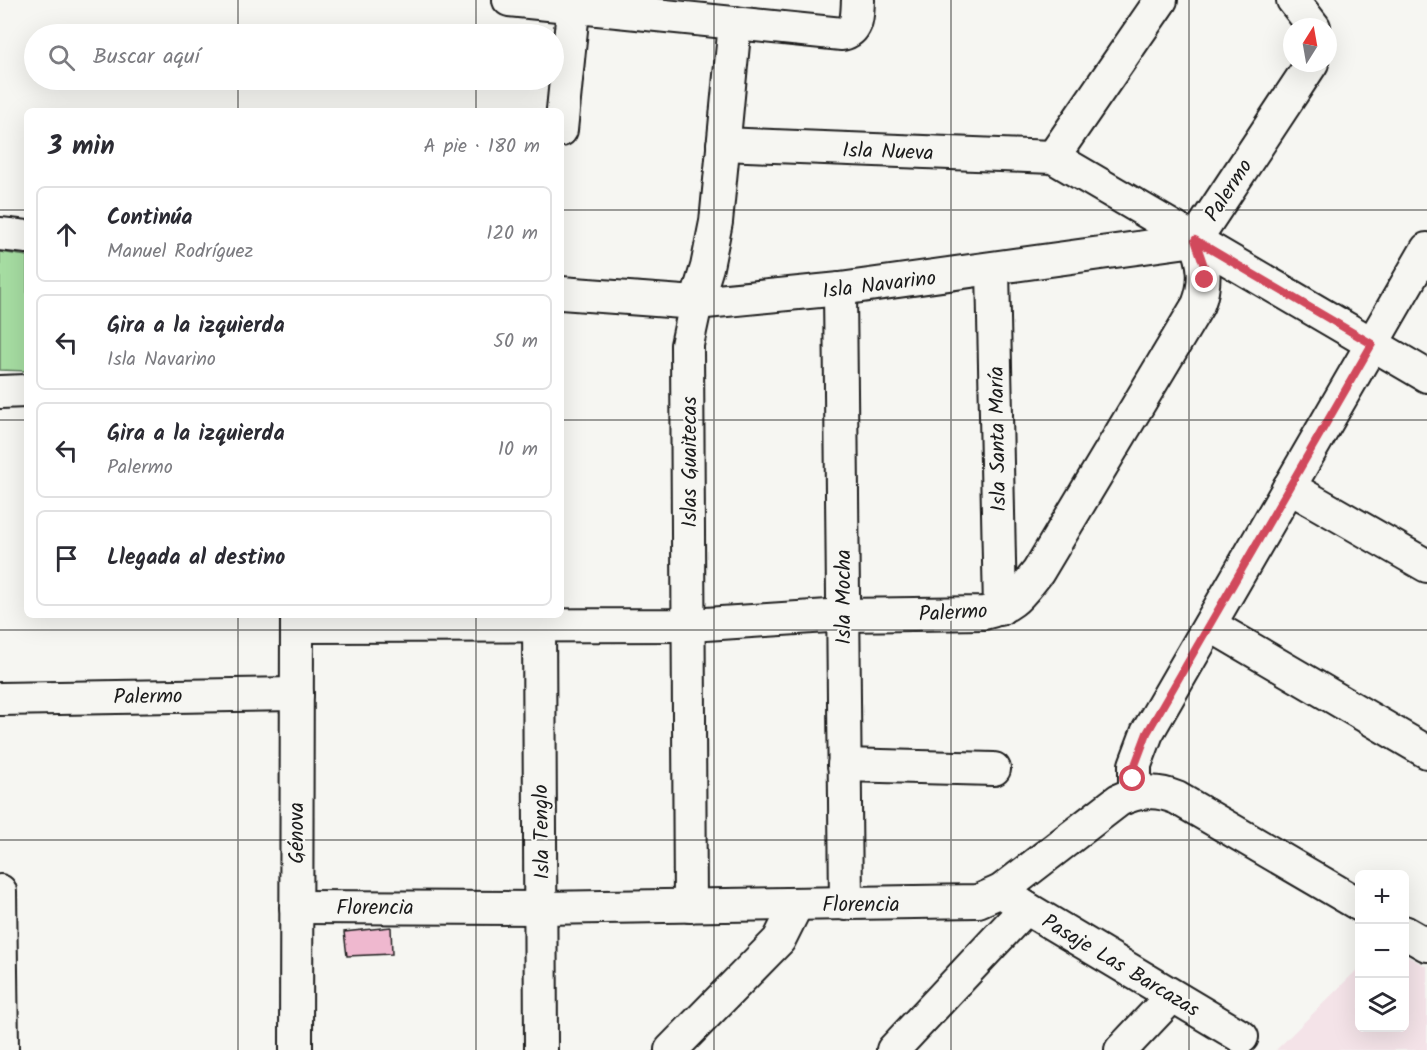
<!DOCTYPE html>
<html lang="es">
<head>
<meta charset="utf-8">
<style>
  :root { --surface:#fff; --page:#f7f7f7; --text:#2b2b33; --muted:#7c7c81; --line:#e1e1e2 }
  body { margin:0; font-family:Kalam,sans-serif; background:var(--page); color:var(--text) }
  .controls { position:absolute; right:18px; bottom:18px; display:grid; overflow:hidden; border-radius:9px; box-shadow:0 6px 24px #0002 }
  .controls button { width:54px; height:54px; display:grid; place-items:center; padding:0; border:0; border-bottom:2px solid var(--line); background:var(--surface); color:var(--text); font:30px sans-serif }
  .compass { position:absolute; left:1283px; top:18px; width:54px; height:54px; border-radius:50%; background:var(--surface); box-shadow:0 6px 24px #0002; rotate:11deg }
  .stop { position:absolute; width:18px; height:18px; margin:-14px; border:4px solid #d1495b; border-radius:50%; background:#fff }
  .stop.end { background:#d1495b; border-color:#fff; box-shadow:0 2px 6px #0008 }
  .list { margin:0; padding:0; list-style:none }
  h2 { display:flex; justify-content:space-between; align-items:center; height:78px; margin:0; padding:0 24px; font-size:26px }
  h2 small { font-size:20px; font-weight:400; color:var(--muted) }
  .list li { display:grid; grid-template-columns:39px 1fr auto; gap:18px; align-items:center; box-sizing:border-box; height:96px; margin:0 12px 12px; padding:0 12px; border:2px solid var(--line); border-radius:9px }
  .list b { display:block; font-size:22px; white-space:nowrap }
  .list p { margin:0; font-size:20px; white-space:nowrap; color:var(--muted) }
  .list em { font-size:20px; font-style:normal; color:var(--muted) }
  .icon { flex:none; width:33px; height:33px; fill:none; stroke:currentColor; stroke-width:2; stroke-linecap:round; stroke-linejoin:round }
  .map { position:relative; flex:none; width:1427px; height:1050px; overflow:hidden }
  .search { position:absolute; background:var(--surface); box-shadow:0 6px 24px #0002; left:24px; top:24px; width:540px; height:66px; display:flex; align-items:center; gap:15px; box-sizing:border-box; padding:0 21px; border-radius:33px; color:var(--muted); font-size:22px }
  .panel { position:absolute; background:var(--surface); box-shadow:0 6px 24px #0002; left:24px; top:108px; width:540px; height:510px; border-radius:9px }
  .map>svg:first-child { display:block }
  .built { fill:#f4e3e8 }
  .green { fill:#a6dda2; stroke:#617c5f; stroke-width:1.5 }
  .building { fill:#efb8cf; stroke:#1c1c1c; stroke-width:1.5 }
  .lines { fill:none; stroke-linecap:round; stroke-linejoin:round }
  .minor-casing { stroke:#1c1c1c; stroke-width:36 }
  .minor { stroke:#f6f6f2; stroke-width:32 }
  .route { stroke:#d1495b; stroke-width:8 }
  .grid { fill:none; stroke:#1c1c1c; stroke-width:1.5; stroke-opacity:0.55 }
  .labels { text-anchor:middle; stroke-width:4.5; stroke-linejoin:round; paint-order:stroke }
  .street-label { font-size:21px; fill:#1c1c1c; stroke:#f6f6f2 }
</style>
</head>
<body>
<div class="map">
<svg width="1427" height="1050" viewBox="0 0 1427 1050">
  <rect width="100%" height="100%" fill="#f6f6f2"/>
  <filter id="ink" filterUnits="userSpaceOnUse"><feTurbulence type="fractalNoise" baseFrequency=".0167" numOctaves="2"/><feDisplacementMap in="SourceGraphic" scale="12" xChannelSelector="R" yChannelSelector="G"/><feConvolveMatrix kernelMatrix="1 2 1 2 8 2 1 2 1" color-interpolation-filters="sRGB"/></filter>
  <g filter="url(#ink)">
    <!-- built -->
    <path class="built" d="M1405 955 1427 967V1050H1276L1359 968 1360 1028H1404Z"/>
    <!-- green -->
    <path class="green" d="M0 252 27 256V371L0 370Z"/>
    <!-- building -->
    <path class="building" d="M391 927 392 954 347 956 344 932Z"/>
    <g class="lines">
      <defs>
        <g id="minor">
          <path d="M509 0 842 34C859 30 857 14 858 0"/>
          <path d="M1293 0 1314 27"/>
          <path d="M561 130 574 0"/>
          <path d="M723 144 1053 157 1427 376"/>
          <path d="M1053 157 1161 0"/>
          <path d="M0 234 27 237"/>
          <path d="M1195 240 1312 63"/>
          <path d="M993 269 1000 609"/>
          <path d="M840 289 846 904"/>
          <path d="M561 293 696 303 840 289 1195 240"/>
          <path d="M0 392 27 391"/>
          <path d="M1289 487 1427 566"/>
          <path d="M539 615 541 1050"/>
          <path d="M1210 625 1427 752"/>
          <path d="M297 626 690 625 844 615 984 613C1014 606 1019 595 1038 572L1198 305C1207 282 1205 262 1195 240"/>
          <path d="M0 699 297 694"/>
          <path d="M844 765 994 769"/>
          <path d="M1135 793V765L1147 733 1427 249"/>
          <path d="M0 891 2 1050"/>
          <path d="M1001 891 1026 908 1242 1037"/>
          <path d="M690 906 687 345 696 303 707 267 716 222 735 23"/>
          <path d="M296 907 542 908 978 901 1001 891 1119 800C1139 791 1156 789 1177 798L1360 905"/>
          <path d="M1404 932 1427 945"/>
          <path d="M296 1050 297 615"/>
          <path d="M671 1050 779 940 797 904"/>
          <path d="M893 1050 1026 908"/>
          <path d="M1121 1050 1172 996"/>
        </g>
      </defs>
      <!-- minor casing -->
      <use href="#minor" class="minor-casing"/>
      <!-- minor -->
      <use href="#minor" class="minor"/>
    </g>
  </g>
  <g class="lines" filter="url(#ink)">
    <!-- route -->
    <path class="route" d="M1133 779 1135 765 1147 733 1372 344 1195 240 1204 266 1205 280"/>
  </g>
  <!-- grid -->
  <path class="grid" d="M238 0V34M476 0V34M714 0V1050M951 0V1050M1189 0V1050M238 80V111M476 80V111M0 210H27M561 210H1427M0 420H27M561 420H1427M238 615V1050M476 615V1050M0 630H1427M0 840H1427"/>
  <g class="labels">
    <!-- street labels -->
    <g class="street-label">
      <text transform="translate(888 151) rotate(2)" y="7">Isla Nueva</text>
      <text transform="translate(1228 190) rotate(-57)" y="7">Palermo</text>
      <text transform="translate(879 284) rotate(-7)" y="7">Isla Navarino</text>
      <text transform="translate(997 439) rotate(-91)" y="7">Isla Santa María</text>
      <text transform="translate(689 462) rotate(-90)" y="7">Islas Guaitecas</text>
      <text transform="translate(843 597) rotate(-90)" y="7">Isla Mocha</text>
      <text transform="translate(953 612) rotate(-3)" y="7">Palermo</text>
      <text transform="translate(148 696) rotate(-1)" y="7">Palermo</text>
      <text transform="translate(541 832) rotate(-91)" y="7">Isla Tenglo</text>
      <text transform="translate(296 833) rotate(-90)" y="7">Génova</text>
      <text x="861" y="911">Florencia</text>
      <text x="375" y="914">Florencia</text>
      <text transform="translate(1121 965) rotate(31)" y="7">Pasaje Las Barcazas</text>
    </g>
  </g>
</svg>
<div class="controls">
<button>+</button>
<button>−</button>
<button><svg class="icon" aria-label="layers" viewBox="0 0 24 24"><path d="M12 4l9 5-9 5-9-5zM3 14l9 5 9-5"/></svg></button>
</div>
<svg class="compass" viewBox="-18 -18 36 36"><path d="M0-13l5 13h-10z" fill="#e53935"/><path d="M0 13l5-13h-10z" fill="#7c7c81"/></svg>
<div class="stop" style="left:1133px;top:779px"></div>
<div class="stop end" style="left:1205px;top:280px"></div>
<div class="search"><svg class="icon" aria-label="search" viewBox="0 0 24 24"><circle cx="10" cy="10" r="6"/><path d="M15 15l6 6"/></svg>Buscar aquí</div>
<section class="panel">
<h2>3 min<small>A pie · 180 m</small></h2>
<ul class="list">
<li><svg class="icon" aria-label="ahead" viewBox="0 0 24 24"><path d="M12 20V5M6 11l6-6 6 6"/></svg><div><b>Continúa</b><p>Manuel Rodríguez</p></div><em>120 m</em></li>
<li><svg class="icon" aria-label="left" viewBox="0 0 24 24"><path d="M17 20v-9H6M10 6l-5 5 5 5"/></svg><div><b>Gira a la izquierda</b><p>Isla Navarino</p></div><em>50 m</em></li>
<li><svg class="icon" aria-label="left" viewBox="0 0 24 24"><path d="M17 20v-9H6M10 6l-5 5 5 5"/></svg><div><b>Gira a la izquierda</b><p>Palermo</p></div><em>10 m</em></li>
<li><svg class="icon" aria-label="arrive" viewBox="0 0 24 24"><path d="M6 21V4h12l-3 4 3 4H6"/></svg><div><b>Llegada al destino</b></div></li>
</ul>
</section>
</div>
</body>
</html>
